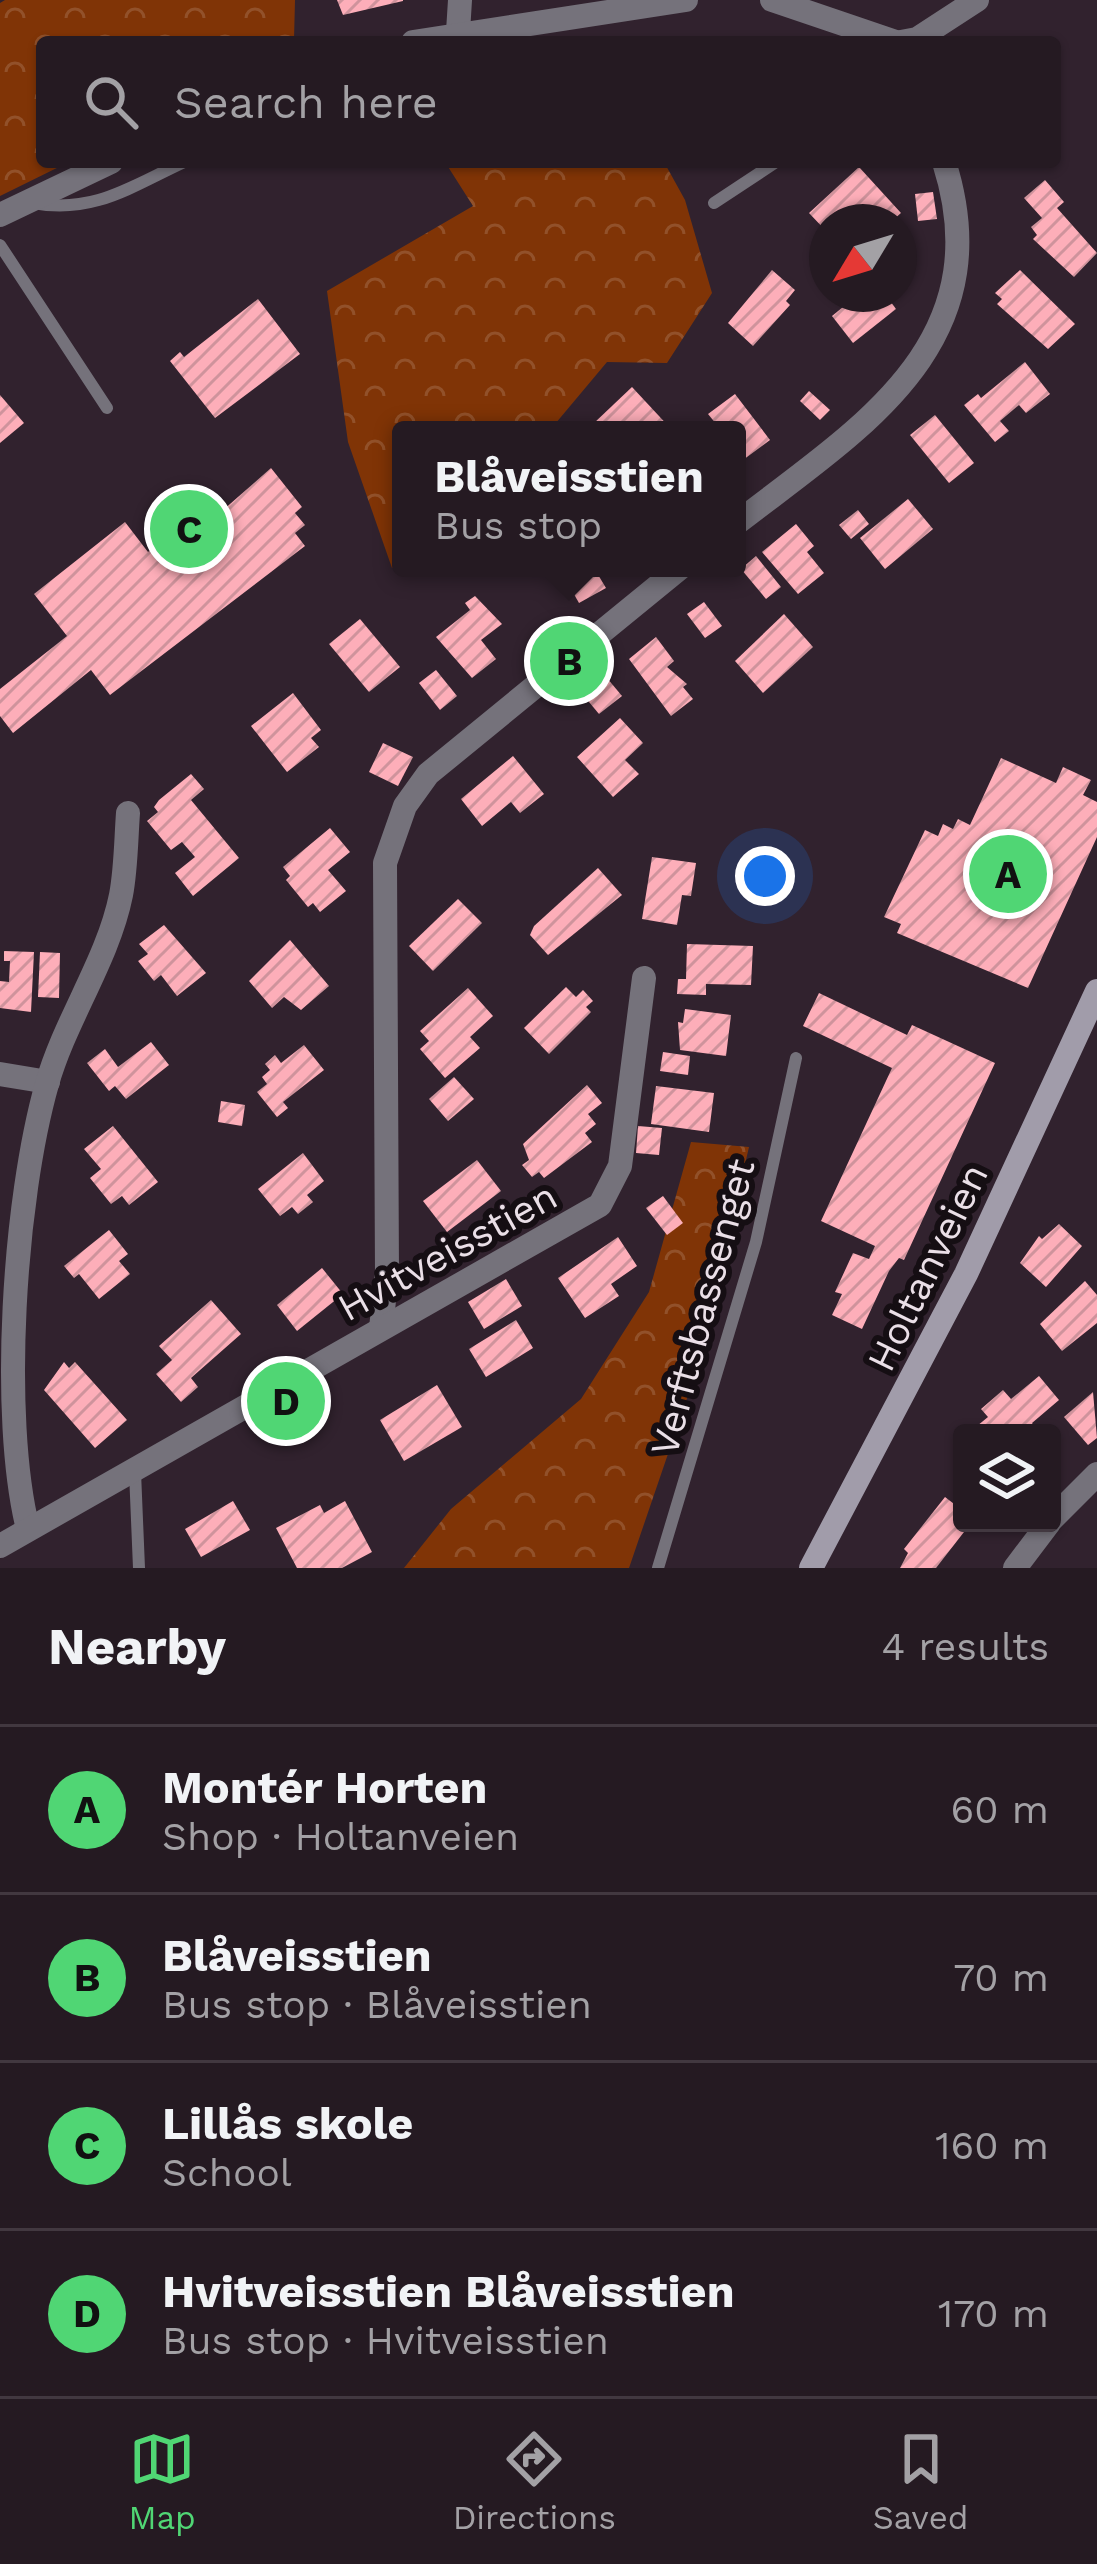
<!DOCTYPE html>
<html lang="en">
<head>
<meta charset="utf-8">
<style>
  :root { --surface:#251a22; --page:#31272f; --text:#f1f3f6; --muted:#a3a1a5; --line:#423840; --accent:#50d674 }
  body { margin:0; font-family:"Work Sans",sans-serif; background:var(--page); color:var(--text) }
  .controls { position:absolute; right:36px; bottom:36px; display:grid; overflow:hidden; border-radius:12px; box-shadow:0 3px 9px #0004 }
  .controls button { width:108px; height:108px; display:grid; place-items:center; padding:0; border:0; border-bottom:3px solid var(--line); background:var(--surface); color:var(--text); font:60px sans-serif }
  .compass { position:absolute; left:809px; top:204px; width:108px; height:108px; border-radius:50%; background:var(--surface); box-shadow:0 3px 9px #0004; rotate:232deg }
  .you { position:absolute; left:765px; top:876px; width:42px; height:42px; margin:-30px; border:9px solid #fff; border-radius:50%; background:#1a73e8; box-shadow:0 0 0 18px #1a73e833 }
  .badge { display:grid; place-items:center; width:78px; height:78px; border-radius:50%; background:var(--accent); color:#111; font-size:39px; font-weight:700 }
  .pin { position:absolute; translate:-50% -50%; border:6px solid #fff; box-shadow:0 3px 12px #0006 }
  .popup { position:absolute; left:392px; top:421px; width:354px; height:156px; box-sizing:border-box; display:grid; place-content:center; border-radius:12px; background:var(--surface); filter:drop-shadow(0 3px 9px #0005); font-size:39px; white-space:nowrap; color:var(--muted) }
  .popup b { font-size:45px; color:var(--text) }
  .popup::after { content:''; position:absolute; left:50%; top:100%; margin-left:-24px; border:24px solid transparent; border-top-color:var(--surface) }
  .list { margin:0; padding:0; list-style:none }
  h2 { display:flex; justify-content:space-between; align-items:center; height:156px; margin:0; padding:0 48px; font-size:51px }
  h2 small { font-size:39px; font-weight:400; color:var(--muted) }
  .list li { display:grid; grid-template-columns:78px 1fr auto; gap:36px; align-items:center; box-sizing:border-box; height:168px; padding:0 48px; border-top:3px solid var(--line) }
  .list b { display:block; font-size:45px; white-space:nowrap }
  .list p { margin:0; font-size:39px; white-space:nowrap; color:var(--muted) }
  .list em { font-size:39px; font-style:normal; color:var(--muted) }
  .icon { flex:none; width:66px; height:66px; fill:none; stroke:currentColor; stroke-width:2; stroke-linecap:round; stroke-linejoin:round }
  .map { position:relative; flex:none; width:1097px; height:1568px; overflow:hidden }
  .search { position:absolute; background:var(--surface); box-shadow:0 3px 9px #0004; left:36px; right:36px; top:36px; height:132px; display:flex; align-items:center; gap:30px; box-sizing:border-box; padding:0 42px; border-radius:12px; color:var(--muted); font-size:45px }
  .sheet { height:828px; background:var(--surface) }
  nav { display:flex; justify-content:space-around; align-items:center; box-sizing:border-box; height:168px; border-top:3px solid var(--line); background:var(--surface); font-size:33px; color:var(--muted) }
  nav a { display:grid; justify-items:center; gap:6px }
  nav .on { color:var(--accent) }
  .map>svg:first-child { display:block }
  .forest { fill:url(#forest-crowns) }
  .building { fill:url(#building-hatch) }
  .lines { fill:none; stroke-linecap:round; stroke-linejoin:round }
  .service { stroke:#75727b; stroke-width:12 }
  .minor { stroke:#75727b; stroke-width:24 }
  .tertiary { stroke:#75727b; stroke-width:24 }
  .secondary { stroke:#a19caa; stroke-width:24 }
  .labels { text-anchor:middle; stroke-width:12; stroke-linejoin:round; paint-order:stroke }
  .street-label { font-size:39px; fill:#eadfe7; stroke:#150e13 }
</style>
</head>
<body>
<div class="map">
<svg width="1097" height="1568" viewBox="0 0 1097 1568">
  <defs>
    <pattern id="forest-crowns" width="20" height="18" patternUnits="userSpaceOnUse" patternTransform="scale(3)"><rect width="20" height="18" fill="#803406"/><path d="M2 6a3 3 0 1 1 6 0M12 15a3 3 0 1 1 6 0" fill="none" stroke="#92512a"/></pattern>
    <pattern id="building-hatch" width="6" height="6" patternUnits="userSpaceOnUse" patternTransform="scale(3)"><rect width="6" height="6" fill="#fdaeb9"/><path d="M-1 1l2-2M0 6l6-6M5 7l2-2" fill="none" stroke="#cf939c"/></pattern>
  </defs>
  <rect width="100%" height="100%" fill="#31222e"/>
  <!-- forest -->
  <g class="forest">
    <path d="M5 0H295L294 39 42 42V162H69L0 196V3Z"/>
    <path d="M445 162H664L685 200 712 293 667 363 607 362 550 430H401V562L392 568 348 442 327 291 473 206Z"/>
    <path d="M691 1142 749 1147 697 1369 629 1568H404L451 1509 581 1399 649 1292Z"/>
  </g>
  <!-- building -->
  <g class="building">
    <path d="M337 0H403V1L343 15Z"/>
    <path d="M859 167 901 213 891 222H827V232L809 213Z"/>
    <path d="M1045 180 1064 202 1057 208 1097 253 1074 277 1033 239 1037 235 1031 227 1042 218 1024 198Z"/>
    <path d="M933 192 937 219 918 221 915 194Z"/>
    <path d="M772 270 795 290 786 301 790 305 753 346 728 323Z"/>
    <path d="M1020 270 1075 324 1048 349 997 304 1002 299 995 293Z"/>
    <path d="M859 294H885L896 309 853 343 832 316Z"/>
    <path d="M258 299 300 354 215 418 170 361 180 352 184 357Z"/>
    <path d="M1025 362 1050 394 1026 413 1019 405 1000 421 1009 431 995 442 964 405 978 394 981 398Z"/>
    <path d="M632 387 672 430H598L593 424Z"/>
    <path d="M809 391 830 410 820 420 800 401Z"/>
    <path d="M735 394 770 440 743 460 737 452V430H721L708 414Z"/>
    <path d="M0 395 24 423 0 443Z"/>
    <path d="M935 415 974 463 949 483 910 435Z"/>
    <path d="M271 468 302 507 295 513 305 525 295 533 305 546 110 695 91 670 13 733 0 716V689L67 636 34 594 125 522 148 552 154 547 165 561Z"/>
    <path d="M908 499 933 529 885 569 860 538Z"/>
    <path d="M858 510 869 524 851 539 839 525Z"/>
    <path d="M796 524 814 546 807 552 824 573 798 594 762 552Z"/>
    <path d="M756 556 781 587 766 599 741 569Z"/>
    <path d="M594 568 606 588 579 603 567 582Z"/>
    <path d="M475 596 502 624 481 640 496 659 472 678 436 637 470 610 465 603Z"/>
    <path d="M704 602 722 626 705 638 687 614Z"/>
    <path d="M784 614 813 647 763 693 735 661Z"/>
    <path d="M360 619 400 667 369 692 329 644Z"/>
    <path d="M656 637 674 661 667 667 687 684 683 687 693 699 671 716 629 659Z"/>
    <path d="M436 670 457 696 440 710 419 683Z"/>
    <path d="M602 672 622 696 599 714 579 690Z"/>
    <path d="M293 693 321 730 311 738 319 747 287 772 251 726Z"/>
    <path d="M620 718 643 743 625 760 639 774 613 797 577 757Z"/>
    <path d="M383 743 413 757 398 786 369 772Z"/>
    <path d="M513 756 544 794 520 813 511 802 482 826 461 799Z"/>
    <path d="M1001 758 1056 783 1063 767 1091 780 1083 795 1097 802V837L1028 988 897 933 901 924 884 917 925 830 938 836 943 824 953 829 958 819 970 825Z"/>
    <path d="M191 774 204 789 191 800 239 858 193 896 175 873 195 857 182 842 171 850 147 821 158 812 154 807 159 800Z"/>
    <path d="M330 828 350 852 328 870 346 891 320 912 313 903 308 907 286 880 290 876 283 867Z"/>
    <path d="M652 857 696 863 691 896 682 895 677 925 642 919Z"/>
    <path d="M598 868 622 895 548 955 530 935 534 926Z"/>
    <path d="M458 899 482 923 433 971 409 946Z"/>
    <path d="M164 925 206 973 177 996 161 975 154 981 138 961 148 954 139 944Z"/>
    <path d="M290 940 329 986 301 1010 284 997 272 1008 249 981Z"/>
    <path d="M687 944 753 946 751 985 706 984V995L677 994 678 979H686Z"/>
    <path d="M4 951 34 952 31 1012 0 1008V981L9 982 10 961H4Z"/>
    <path d="M40 952 60 953 59 998 38 997Z"/>
    <path d="M566 987 576 997 583 990 593 1001 586 1007 591 1012 549 1054 524 1028Z"/>
    <path d="M468 988 493 1016 470 1037 480 1048 445 1078 420 1049 429 1041 420 1031Z"/>
    <path d="M819 993 907 1035 912 1025 995 1063 904 1260 899 1258 889 1271 862 1329 832 1315 842 1294 835 1292 853 1253 869 1259 875 1246 821 1221 892 1068 803 1026Z"/>
    <path d="M685 1009 731 1015 726 1056 680 1050 678 1022 683 1023Z"/>
    <path d="M151 1042 169 1065 126 1099 115 1086 109 1091 87 1063 105 1049 118 1067Z"/>
    <path d="M304 1045 324 1070 283 1102 288 1108 277 1117 257 1092 267 1084 262 1077 270 1070 265 1064 275 1055 281 1063Z"/>
    <path d="M663 1052 690 1056 688 1075 660 1071Z"/>
    <path d="M454 1077 474 1099 448 1121 429 1099Z"/>
    <path d="M587 1085 602 1103 588 1114 596 1124 585 1133 592 1142 544 1178 539 1172 532 1177 522 1165 529 1160 523 1144Z"/>
    <path d="M656 1086 714 1093 709 1132 651 1124Z"/>
    <path d="M221 1101 245 1105 242 1126 218 1122Z"/>
    <path d="M113 1126 158 1182 129 1205 122 1196 111 1204 90 1178 101 1169 84 1149Z"/>
    <path d="M638 1126 662 1128 659 1155 636 1153Z"/>
    <path d="M303 1153 324 1181 307 1195 313 1202 298 1214 292 1207 280 1216 258 1189Z"/>
    <path d="M477 1160 501 1191 447 1232 423 1201Z"/>
    <path d="M663 1196 683 1223 667 1235 646 1208Z"/>
    <path d="M1059 1224 1082 1246 1046 1287 1020 1263 1039 1236 1042 1239Z"/>
    <path d="M109 1230 128 1254 119 1261 130 1274 99 1299 79 1274 74 1278 64 1266Z"/>
    <path d="M618 1237 637 1266 611 1284 619 1296 585 1318 558 1278Z"/>
    <path d="M322 1268 343 1294 297 1331 277 1305Z"/>
    <path d="M506 1279 522 1306 484 1329 468 1302Z"/>
    <path d="M1085 1281 1097 1295V1323L1062 1351 1040 1324Z"/>
    <path d="M211 1300 241 1334 191 1378 198 1387 181 1402 156 1374 172 1360 159 1346Z"/>
    <path d="M516 1320 533 1348 486 1377 469 1349Z"/>
    <path d="M64 1362 69 1368 75 1362 127 1420 95 1448 44 1390Z"/>
    <path d="M1039 1376 1059 1400 1032 1423 1035 1428 1029 1433H983L977 1426 988 1417 981 1409 1003 1390 1011 1399Z"/>
    <path d="M437 1385 462 1427 404 1461 380 1420Z"/>
    <path d="M1093 1392 1097 1438 1088 1445 1064 1417Z"/>
    <path d="M945 1497 962 1510V1523H971L936 1568H900L908 1553 904 1549Z"/>
    <path d="M233 1501 250 1530 201 1557 185 1529Z"/>
    <path d="M345 1501 372 1552 342 1568H297L276 1528 320 1505 324 1513Z"/>
  </g>
  <g class="lines">
    <!-- service -->
    <g class="service">
      <path d="M33 203C94 214 130 187 184 162"/>
      <path d="M714 203 776 162"/>
      <path d="M0 245 107 408"/>
      <path d="M135 1472 139 1568"/>
      <path d="M658 1568 756 1242 796 1058"/>
    </g>
    <!-- minor -->
    <g class="minor">
      <path d="M458 32 460 0"/>
      <path d="M737 523C860 428 1002 344 944 162"/>
      <path d="M0 1074 48 1082"/>
      <path d="M381 1328 387 1273 385 863 405 806 428 774 680 568"/>
      <path d="M1052 1519 1097 1474"/>
      <path d="M28 1529C0 1416 14 1200 47 1084 65 1020 108 960 121 895 126 869 126 840 128 813"/>
      <path d="M0 1546 600 1205 620 1166 644 978"/>
      <path d="M1015 1568 1049 1523"/>
    </g>
    <!-- tertiary -->
    <g class="tertiary">
      <path d="M772 0 896 42"/>
      <path d="M413 42 686 0"/>
      <path d="M901 42 917 39 977 0"/>
      <path d="M0 215 111 162"/>
    </g>
    <!-- secondary -->
    <path class="secondary" d="M811 1568 966 1274 1097 991"/>
  </g>
  <g class="labels">
    <!-- street labels -->
    <g class="street-label">
      <text transform="translate(447 1251) rotate(-29)" y="14">Hvitveisstien</text>
      <text transform="translate(927 1267) rotate(-64)" y="14">Holtanveien</text>
      <text transform="translate(702 1307) rotate(-75)" y="14">Verftsbassenget</text>
    </g>
  </g>
</svg>
<div class="controls">
<button><svg class="icon" aria-label="layers" viewBox="0 0 24 24"><path d="M12 4l9 5-9 5-9-5zM3 14l9 5 9-5"/></svg></button>
</div>
<svg class="compass" viewBox="-18 -18 36 36"><path d="M0-13l5 13h-10z" fill="#e53935"/><path d="M0 13l5-13h-10z" fill="#a3a1a5"/></svg>
<div class="you"></div>
<div class="pin badge" style="left:1008px;top:874px">A</div>
<div class="pin badge" style="left:569px;top:661px">B</div>
<div class="popup"><b>Blåveisstien</b>Bus stop</div>
<div class="pin badge" style="left:189px;top:529px">C</div>
<div class="pin badge" style="left:286px;top:1401px">D</div>
<div class="search"><svg class="icon" aria-label="search" viewBox="0 0 24 24"><circle cx="10" cy="10" r="6"/><path d="M15 15l6 6"/></svg>Search here</div>
</div>
<section class="sheet">
<h2>Nearby<small>4 results</small></h2>
<ul class="list">
<li><span class="badge">A</span><div><b>Montér Horten</b><p>Shop · Holtanveien</p></div><em>60 m</em></li>
<li><span class="badge">B</span><div><b>Blåveisstien</b><p>Bus stop · Blåveisstien</p></div><em>70 m</em></li>
<li><span class="badge">C</span><div><b>Lillås skole</b><p>School</p></div><em>160 m</em></li>
<li><span class="badge">D</span><div><b>Hvitveisstien Blåveisstien</b><p>Bus stop · Hvitveisstien</p></div><em>170 m</em></li>
</ul>
</section>
<nav>
<a class="on"><svg class="icon" aria-label="map" viewBox="0 0 24 24"><path d="M3 6l6-2 6 2 6-2v14l-6 2-6-2-6 2zM9 4v14M15 6v14"/></svg>Map</a>
<a><svg class="icon" aria-label="directions" viewBox="0 0 24 24"><path d="M12 3l9 9-9 9-9-9zM9 14v-3h6M13 9l2 2-2 2"/></svg>Directions</a>
<a><svg class="icon" aria-label="saved" viewBox="0 0 24 24"><path d="M7 4h10v16l-5-4-5 4z"/></svg>Saved</a>
</nav>
</body>
</html>
